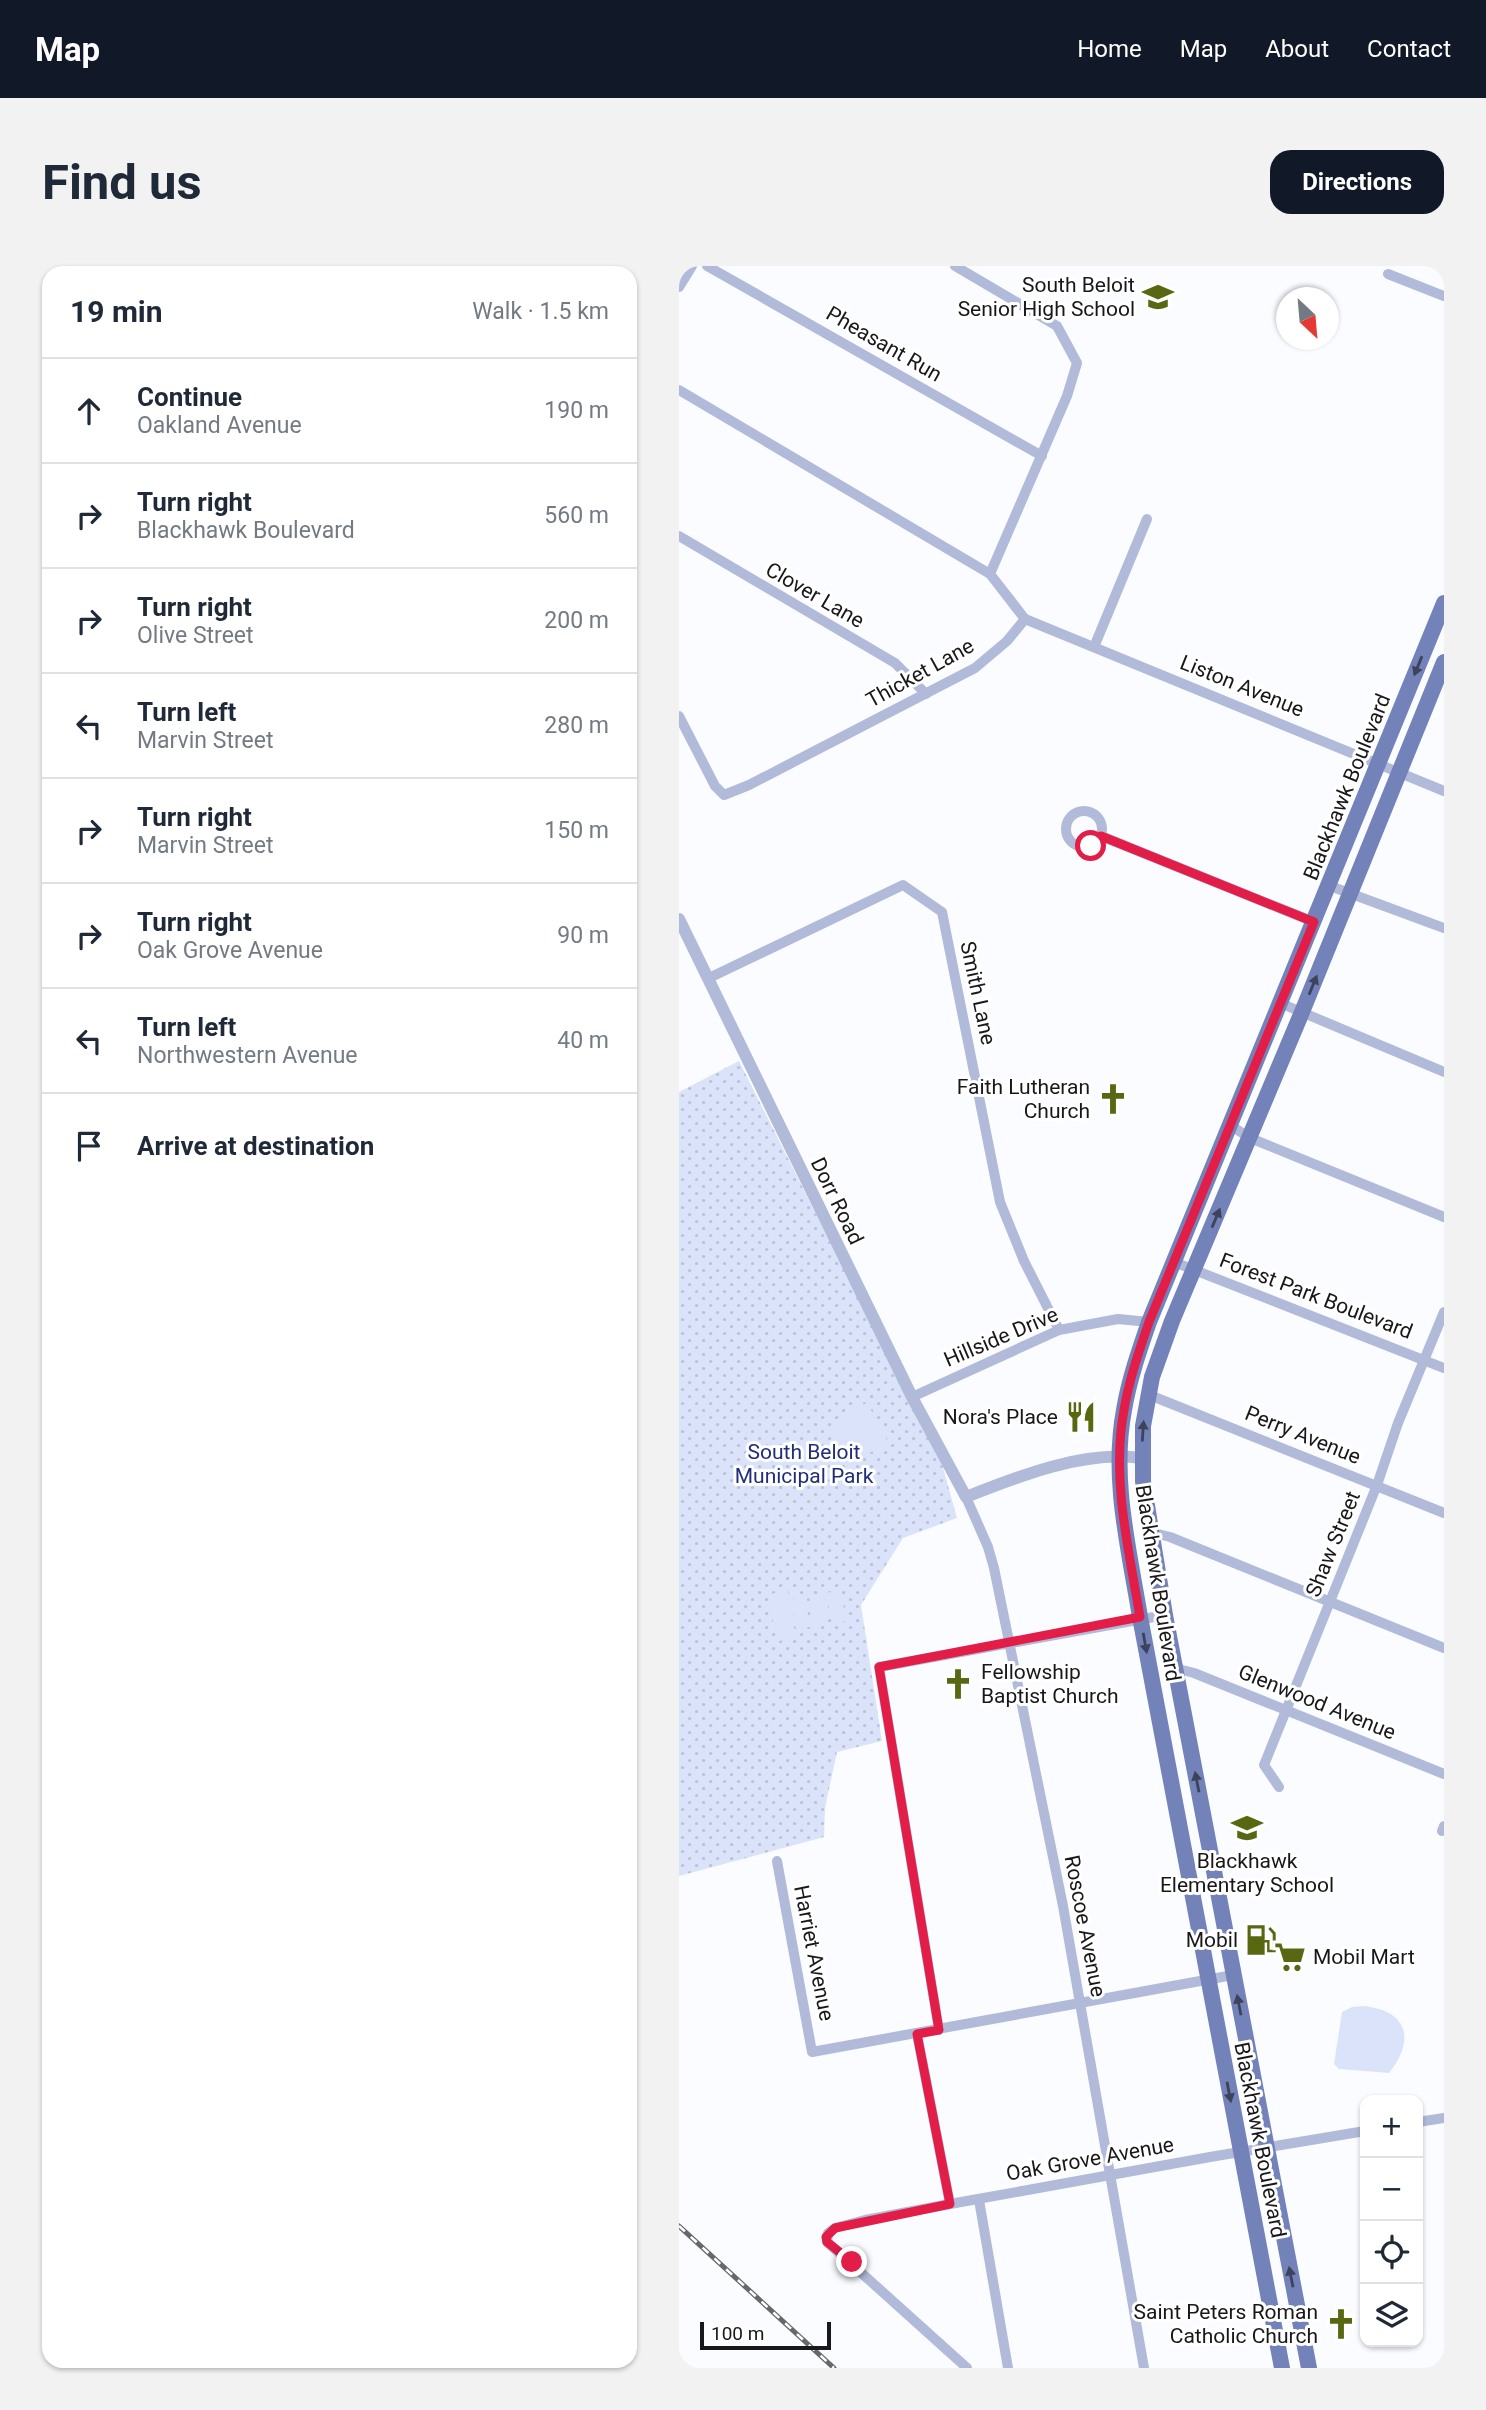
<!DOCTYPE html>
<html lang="en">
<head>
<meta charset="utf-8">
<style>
  :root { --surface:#fff; --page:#f2f2f3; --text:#1f2937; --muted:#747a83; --line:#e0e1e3; --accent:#111827 }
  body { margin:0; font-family:Roboto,sans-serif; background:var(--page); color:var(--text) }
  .controls { position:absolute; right:21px; bottom:21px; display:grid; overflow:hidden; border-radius:14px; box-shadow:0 2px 5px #0004 }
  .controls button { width:63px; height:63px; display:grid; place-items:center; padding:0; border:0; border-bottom:2px solid var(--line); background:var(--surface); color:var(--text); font:35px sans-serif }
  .compass { position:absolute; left:597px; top:21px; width:63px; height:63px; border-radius:50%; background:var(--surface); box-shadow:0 2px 5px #0004; rotate:154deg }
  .scale { position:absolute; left:21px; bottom:18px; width:131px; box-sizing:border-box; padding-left:7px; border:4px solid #18181a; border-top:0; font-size:19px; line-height:24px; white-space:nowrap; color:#18181a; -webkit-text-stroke:5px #fff; paint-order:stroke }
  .stop { position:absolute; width:21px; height:21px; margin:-16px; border:5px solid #e11d48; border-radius:50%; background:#fff }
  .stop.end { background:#e11d48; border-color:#fff; box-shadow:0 2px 7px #0008 }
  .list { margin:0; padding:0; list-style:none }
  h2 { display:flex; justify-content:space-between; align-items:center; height:91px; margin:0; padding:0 28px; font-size:30px }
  h2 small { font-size:23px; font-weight:400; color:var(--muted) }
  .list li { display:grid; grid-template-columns:46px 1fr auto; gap:21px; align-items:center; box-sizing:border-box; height:105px; padding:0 28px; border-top:2px solid var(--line) }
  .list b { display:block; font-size:26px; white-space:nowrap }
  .list p { margin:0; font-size:23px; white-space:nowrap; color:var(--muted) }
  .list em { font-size:23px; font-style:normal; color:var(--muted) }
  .icon { flex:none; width:38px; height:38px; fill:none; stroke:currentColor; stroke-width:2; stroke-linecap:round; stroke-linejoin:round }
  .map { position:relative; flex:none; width:765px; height:2102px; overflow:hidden; border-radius:21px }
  header { display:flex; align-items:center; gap:42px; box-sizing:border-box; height:98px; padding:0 35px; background:var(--accent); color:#fff }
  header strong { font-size:33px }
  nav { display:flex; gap:38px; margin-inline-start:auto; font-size:24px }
  .intro { display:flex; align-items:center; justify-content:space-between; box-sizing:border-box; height:168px; padding:0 42px }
  h1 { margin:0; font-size:49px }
  .button { padding:18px 32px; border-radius:21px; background:var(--accent); color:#fff; font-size:24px; font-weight:700 }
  main { display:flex; gap:42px; padding:0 42px }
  aside { flex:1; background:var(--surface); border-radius:21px; box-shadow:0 2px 5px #0004 }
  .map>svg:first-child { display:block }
  .grass { fill:url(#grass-dots) }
  .garden { fill:#dae3fa }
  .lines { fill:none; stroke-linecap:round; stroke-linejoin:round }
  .minor { stroke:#b1bbd9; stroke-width:10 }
  .tertiary { stroke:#b1bbd9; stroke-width:12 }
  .primary { stroke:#7383b9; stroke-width:16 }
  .rail-casing { stroke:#67686a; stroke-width:5 }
  .rail { stroke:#fff; stroke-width:2.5; stroke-dasharray:8; stroke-linecap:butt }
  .oneway { fill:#3c435a }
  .route { stroke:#e11d48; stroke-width:9 }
  .labels { text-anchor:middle; stroke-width:6; stroke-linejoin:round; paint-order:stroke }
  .poi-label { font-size:21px; fill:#18181a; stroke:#fff; text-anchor:end }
  .street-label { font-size:21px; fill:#18181a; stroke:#fff }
  .park-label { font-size:21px; fill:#212e79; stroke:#fff }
</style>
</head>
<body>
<header>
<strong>Map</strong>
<nav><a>Home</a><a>Map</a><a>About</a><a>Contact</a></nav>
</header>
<div class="intro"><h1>Find us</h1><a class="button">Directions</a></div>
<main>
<aside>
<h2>19 min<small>Walk · 1.5 km</small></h2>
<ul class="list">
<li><svg class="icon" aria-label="ahead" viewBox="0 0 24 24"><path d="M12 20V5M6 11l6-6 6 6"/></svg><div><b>Continue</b><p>Oakland Avenue</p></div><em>190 m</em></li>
<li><svg class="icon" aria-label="right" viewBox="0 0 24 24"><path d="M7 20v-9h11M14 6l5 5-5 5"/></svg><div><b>Turn right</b><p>Blackhawk Boulevard</p></div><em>560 m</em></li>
<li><svg class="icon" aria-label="right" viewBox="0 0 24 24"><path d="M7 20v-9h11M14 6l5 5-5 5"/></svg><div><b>Turn right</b><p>Olive Street</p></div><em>200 m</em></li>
<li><svg class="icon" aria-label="left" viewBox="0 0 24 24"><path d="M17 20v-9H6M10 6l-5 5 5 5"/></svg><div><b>Turn left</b><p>Marvin Street</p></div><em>280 m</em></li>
<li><svg class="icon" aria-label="right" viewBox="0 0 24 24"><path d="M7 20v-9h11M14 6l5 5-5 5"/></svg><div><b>Turn right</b><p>Marvin Street</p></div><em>150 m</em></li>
<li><svg class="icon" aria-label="right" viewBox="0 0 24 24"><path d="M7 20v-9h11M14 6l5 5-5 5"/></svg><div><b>Turn right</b><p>Oak Grove Avenue</p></div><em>90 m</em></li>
<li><svg class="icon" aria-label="left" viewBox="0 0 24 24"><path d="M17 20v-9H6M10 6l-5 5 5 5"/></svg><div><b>Turn left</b><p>Northwestern Avenue</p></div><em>40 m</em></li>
<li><svg class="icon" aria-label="arrive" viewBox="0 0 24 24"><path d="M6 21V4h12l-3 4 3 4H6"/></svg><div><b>Arrive at destination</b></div></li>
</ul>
</aside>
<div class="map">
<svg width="765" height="2102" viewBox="0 0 765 2102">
  <defs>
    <pattern id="grass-dots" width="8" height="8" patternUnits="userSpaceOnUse" patternTransform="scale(1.75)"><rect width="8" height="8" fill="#dae3fa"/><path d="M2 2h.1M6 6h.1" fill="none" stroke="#bac2d6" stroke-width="1.8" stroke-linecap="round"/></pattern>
  </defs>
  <rect width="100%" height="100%" fill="#fafcff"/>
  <!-- grass -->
  <path class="grass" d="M60 795 263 1198 278 1252 224 1272 182 1339 203 1475 158 1486 146 1542 145 1571 0 1610V826Z"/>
  <!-- garden -->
  <g class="garden">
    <path d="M188 1137 207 1171 208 1178 169 1198C143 1172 155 1147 188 1137Z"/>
    <path d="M162 1324 167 1355 153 1357 147 1327Z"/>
    <path d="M109 1325 117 1372 100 1375 97 1372 90 1332 91 1328Z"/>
    <path d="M144 1328 149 1358 135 1361 130 1330Z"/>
    <path d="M126 1331 131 1361 117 1364 112 1333Z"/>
    <path d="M685 1740C730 1745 736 1775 710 1807L660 1803 655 1798 663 1746 673 1741Z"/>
  </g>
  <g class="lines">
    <!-- minor -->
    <g class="minor">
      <path d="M28 0 363 190"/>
      <path d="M709 8 765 30"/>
      <path d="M0 21 13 0"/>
      <path d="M0 124 311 308"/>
      <path d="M0 270 216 397 247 428"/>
      <path d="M346 353 765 525"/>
      <path d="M415 381 468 253"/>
      <path d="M0 450 36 520 45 529 70 519 296 402 328 375 346 353 311 308 388 130 398 97 378 60 276 0"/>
      <circle cx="405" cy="563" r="18"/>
      <path d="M422 570 635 656"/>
      <path d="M651 620 765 662"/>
      <path d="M30 712 224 619 263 646 321 936 345 995 380 1064"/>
      <path d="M601 737 765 806"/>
      <path d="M551 859 571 872 765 951"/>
      <path d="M495 996 765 1102"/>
      <path d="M468 1128 765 1247"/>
      <path d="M233 1131 380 1064 439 1053 470 1056"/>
      <path d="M287 1231 309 1281 315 1302 384 1640 465 2102"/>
      <path d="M471 1266 491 1271 765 1382"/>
      <path d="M496 1402 515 1407 765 1508"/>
      <path d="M600 1521 585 1499 698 1219 719 1157 765 1046"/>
      <path d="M763 1565 765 1560"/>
      <path d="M98 1595 133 1786 554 1709"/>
      <path d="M260 1764 200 1401 486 1349"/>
      <path d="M238 1768 271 1938"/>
      <path d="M739 1856 765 1852"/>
      <path d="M300 1934 329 2102"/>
      <path d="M288 2102 148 1976 149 1967 156 1962 186 1954 271 1938 531 1891 686 1865"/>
    </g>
    <!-- tertiary -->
    <path class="tertiary" d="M0 653 233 1131 287 1231C340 1210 405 1184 462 1192"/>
    <!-- primary -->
    <g class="primary">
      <path d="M603 2102 461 1351C450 1283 432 1213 445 1144 450 1114 460 1085 470 1056L765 337"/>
      <path d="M630 2102 486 1349 464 1215V1160L473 1111 493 1055 623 746 765 396"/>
    </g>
    <defs>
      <path id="rail" d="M0 1960 155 2102"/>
    </defs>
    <!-- rail casing -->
    <use href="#rail" class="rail-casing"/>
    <!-- rail -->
    <use href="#rail" class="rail"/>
  </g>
  <!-- one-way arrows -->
  <defs><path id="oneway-solid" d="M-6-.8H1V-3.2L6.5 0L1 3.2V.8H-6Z" transform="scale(1.75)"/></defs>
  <g class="oneway">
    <use href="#oneway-solid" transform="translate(739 400) rotate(112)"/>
    <use href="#oneway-solid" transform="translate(634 719) rotate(-68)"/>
    <use href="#oneway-solid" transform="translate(537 952) rotate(-67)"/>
    <use href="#oneway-solid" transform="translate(464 1165) rotate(-86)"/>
    <use href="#oneway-solid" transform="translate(466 1377) rotate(80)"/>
    <use href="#oneway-solid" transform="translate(518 1516) rotate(-101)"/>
    <use href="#oneway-solid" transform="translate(560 1739) rotate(-101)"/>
    <use href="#oneway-solid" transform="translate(550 1826) rotate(79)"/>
    <use href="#oneway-solid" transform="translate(612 2011) rotate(-101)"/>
  </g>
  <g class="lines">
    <!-- route -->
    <path class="route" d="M173 1996 148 1976 147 1971 156 1962 271 1938 238 1768 260 1764 200 1401 461 1351C450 1284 432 1213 445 1144 450 1114 460 1085 470 1056L635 656 422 570 412 580"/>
  </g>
  <!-- icons -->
  <defs>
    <symbol id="school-bare" viewBox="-9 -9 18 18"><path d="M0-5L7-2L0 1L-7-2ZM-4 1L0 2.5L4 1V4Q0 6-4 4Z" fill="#586812" stroke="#fff" stroke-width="2.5" paint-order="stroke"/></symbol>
    <symbol id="church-bare" viewBox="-9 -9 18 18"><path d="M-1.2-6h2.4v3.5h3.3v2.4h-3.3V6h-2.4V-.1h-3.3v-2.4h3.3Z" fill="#586812" stroke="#fff" stroke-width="2.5" paint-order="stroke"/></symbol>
    <symbol id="restaurant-bare" viewBox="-9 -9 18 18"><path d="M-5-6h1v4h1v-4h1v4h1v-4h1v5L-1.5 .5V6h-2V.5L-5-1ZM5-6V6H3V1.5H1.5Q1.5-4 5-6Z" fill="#586812" stroke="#fff" stroke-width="2.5" paint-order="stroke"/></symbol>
    <symbol id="fuel-bare" viewBox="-9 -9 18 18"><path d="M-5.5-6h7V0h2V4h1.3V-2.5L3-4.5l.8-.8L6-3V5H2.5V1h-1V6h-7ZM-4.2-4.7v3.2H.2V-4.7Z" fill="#586812" stroke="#fff" stroke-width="2.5" paint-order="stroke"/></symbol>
    <symbol id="supermarket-bare" viewBox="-9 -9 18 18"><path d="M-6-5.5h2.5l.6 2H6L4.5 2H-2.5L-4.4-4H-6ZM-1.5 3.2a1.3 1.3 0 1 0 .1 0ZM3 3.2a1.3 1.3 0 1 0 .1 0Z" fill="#586812" stroke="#fff" stroke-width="2.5" paint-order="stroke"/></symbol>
  </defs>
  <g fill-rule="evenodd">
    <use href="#school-bare" x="457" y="9" width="44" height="44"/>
    <use href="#church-bare" x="412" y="811" width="44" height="44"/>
    <use href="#restaurant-bare" x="380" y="1129" width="44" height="44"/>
    <use href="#church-bare" x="257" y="1396" width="44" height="44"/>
    <use href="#school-bare" x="546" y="1540" width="44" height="44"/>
    <use href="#fuel-bare" x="560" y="1652" width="44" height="44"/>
    <use href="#supermarket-bare" x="589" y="1669" width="44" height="44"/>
    <use href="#church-bare" x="640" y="2036" width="44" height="44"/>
  </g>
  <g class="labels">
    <!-- poi labels -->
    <g class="poi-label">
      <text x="456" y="26">South Beloit<tspan x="456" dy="24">Senior High School</tspan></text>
      <text x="411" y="828">Faith Lutheran<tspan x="411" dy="24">Church</tspan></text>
      <text x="379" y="1158">Nora's Place</text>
      <text x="302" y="1413" text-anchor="start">Fellowship<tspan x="302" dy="24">Baptist Church</tspan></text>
      <text x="568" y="1602" text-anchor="middle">Blackhawk<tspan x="568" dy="24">Elementary School</tspan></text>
      <text x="559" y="1681">Mobil</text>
      <text x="634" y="1698" text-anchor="start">Mobil Mart</text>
      <text x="639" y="2053">Saint Peters Roman<tspan x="639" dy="24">Catholic Church</tspan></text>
    </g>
    <!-- street labels -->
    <g class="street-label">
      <text transform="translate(205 78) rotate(30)" y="7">Pheasant Run</text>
      <text transform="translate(136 329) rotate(30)" y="7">Clover Lane</text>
      <text transform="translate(241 407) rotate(-29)" y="7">Thicket Lane</text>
      <text transform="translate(563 420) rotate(22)" y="7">Liston Avenue</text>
      <text transform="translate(668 521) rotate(-68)" y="7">Blackhawk Boulevard</text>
      <text transform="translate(299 727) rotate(78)" y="7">Smith Lane</text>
      <text transform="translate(158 935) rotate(64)" y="7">Dorr Road</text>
      <text transform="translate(637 1030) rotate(21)" y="7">Forest Park Boulevard</text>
      <text transform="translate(322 1071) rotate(-23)" y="7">Hillside Drive</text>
      <text transform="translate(624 1169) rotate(22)" y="7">Perry Avenue</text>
      <text transform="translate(654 1278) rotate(-68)" y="7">Shaw Street</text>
      <text transform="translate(479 1317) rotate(81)" y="7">Blackhawk Boulevard</text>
      <text transform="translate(638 1436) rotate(22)" y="7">Glenwood Avenue</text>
      <text transform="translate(406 1660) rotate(79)" y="7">Roscoe Avenue</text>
      <text transform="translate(135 1687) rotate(79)" y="7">Harriet Avenue</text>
      <text transform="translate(581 1874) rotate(79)" y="7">Blackhawk Boulevard</text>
      <text transform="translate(411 1893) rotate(-10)" y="7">Oak Grove Avenue</text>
    </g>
    <!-- park labels -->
    <g class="park-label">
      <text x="125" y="1193">South Beloit<tspan x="125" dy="24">Municipal Park</tspan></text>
    </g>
  </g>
</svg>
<div class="controls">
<button>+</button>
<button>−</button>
<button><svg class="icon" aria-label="locate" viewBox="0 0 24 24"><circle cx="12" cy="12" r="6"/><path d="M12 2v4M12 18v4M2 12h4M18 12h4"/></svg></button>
<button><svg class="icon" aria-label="layers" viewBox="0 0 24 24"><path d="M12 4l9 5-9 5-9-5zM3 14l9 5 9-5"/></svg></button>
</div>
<svg class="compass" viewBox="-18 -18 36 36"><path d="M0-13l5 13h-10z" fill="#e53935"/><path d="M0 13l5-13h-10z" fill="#747a83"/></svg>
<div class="scale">100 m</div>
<div class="stop" style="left:412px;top:580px"></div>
<div class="stop end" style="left:173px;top:1996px"></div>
</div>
</main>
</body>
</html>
